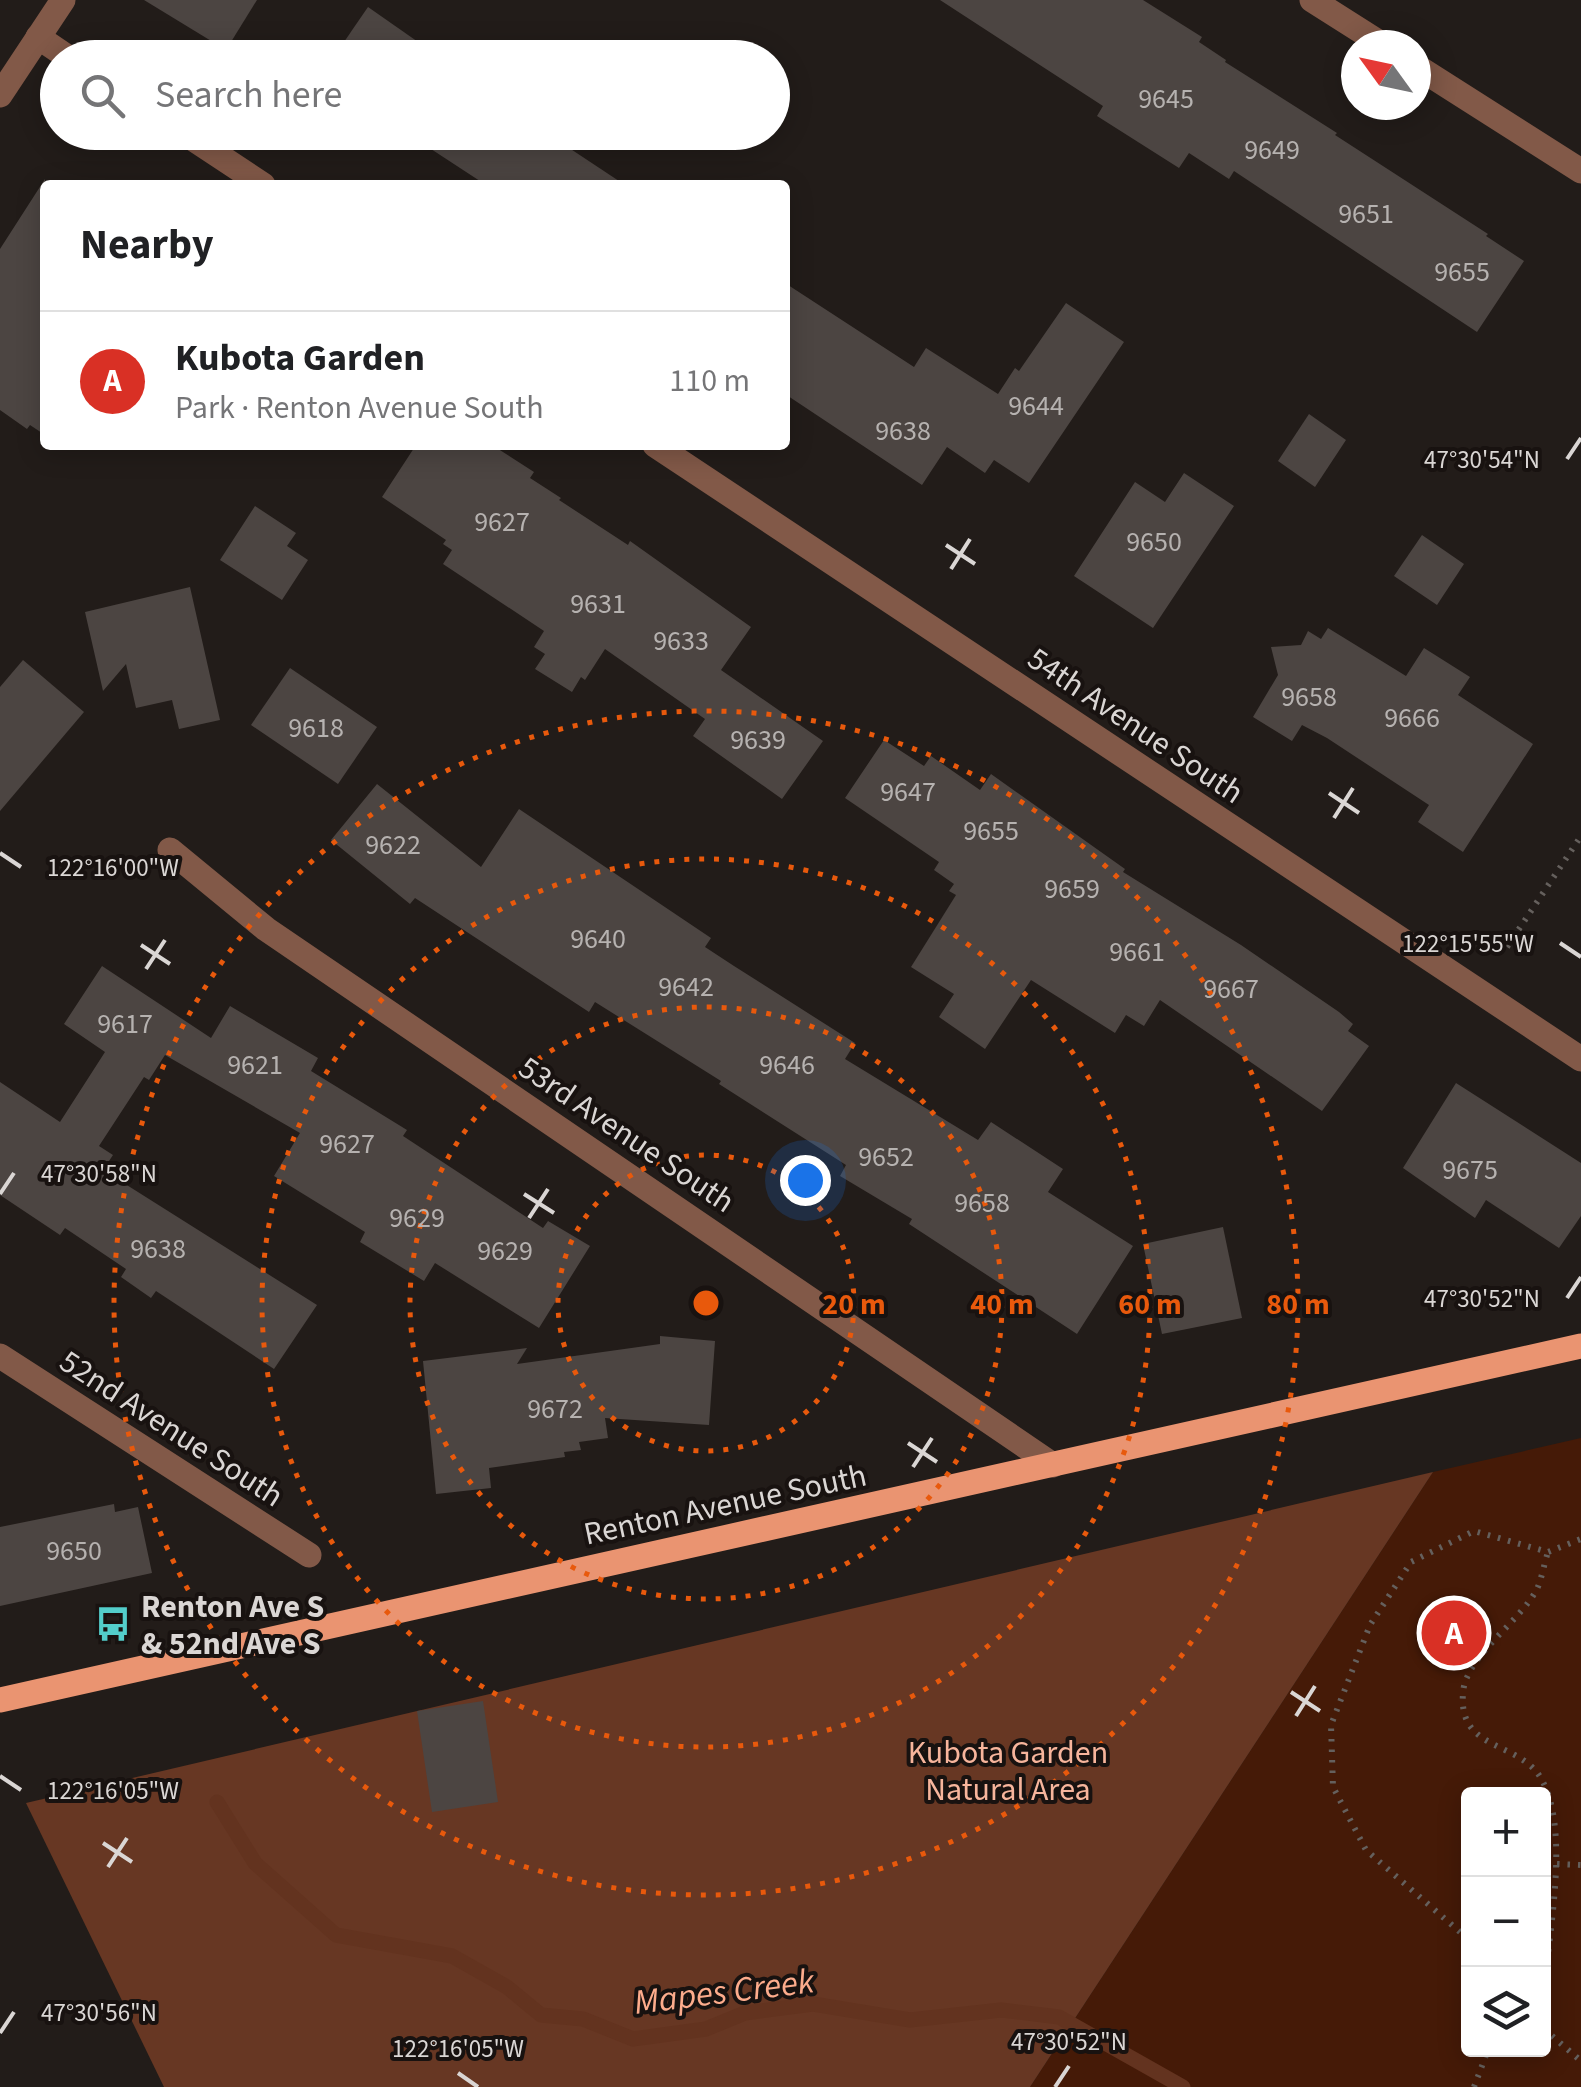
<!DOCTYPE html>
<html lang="en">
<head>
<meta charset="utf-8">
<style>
  :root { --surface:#fff; --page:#f6f6f6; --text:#202124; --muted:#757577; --line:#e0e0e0; --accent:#d93025 }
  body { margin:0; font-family:"Source Sans 3",sans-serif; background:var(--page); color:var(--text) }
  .controls { position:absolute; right:30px; bottom:30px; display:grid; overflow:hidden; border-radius:10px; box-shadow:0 5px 25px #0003 }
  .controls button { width:90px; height:90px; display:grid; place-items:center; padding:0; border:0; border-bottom:2px solid var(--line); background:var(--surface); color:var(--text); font:50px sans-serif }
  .compass { position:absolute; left:1341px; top:30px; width:90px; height:90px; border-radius:50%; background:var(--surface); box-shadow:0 5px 25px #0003; rotate:303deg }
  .you { position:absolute; left:805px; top:1180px; width:35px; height:35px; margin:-25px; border:8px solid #fff; border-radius:50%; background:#1a73e8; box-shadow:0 0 0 15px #1a73e833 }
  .badge { display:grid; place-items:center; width:65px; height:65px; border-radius:50%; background:var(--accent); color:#fff; font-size:32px; font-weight:700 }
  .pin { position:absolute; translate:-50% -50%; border:5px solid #fff; box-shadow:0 2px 10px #0006 }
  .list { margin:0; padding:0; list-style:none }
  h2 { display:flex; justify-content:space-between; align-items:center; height:130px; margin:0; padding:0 40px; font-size:42px }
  h2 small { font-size:32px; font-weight:400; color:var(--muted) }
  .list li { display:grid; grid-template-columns:65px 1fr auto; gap:30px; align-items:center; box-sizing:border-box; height:140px; padding:0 40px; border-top:2px solid var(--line) }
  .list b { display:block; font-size:38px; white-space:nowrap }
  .list p { margin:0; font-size:32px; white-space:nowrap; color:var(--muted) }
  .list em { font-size:32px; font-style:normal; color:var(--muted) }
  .icon { flex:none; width:55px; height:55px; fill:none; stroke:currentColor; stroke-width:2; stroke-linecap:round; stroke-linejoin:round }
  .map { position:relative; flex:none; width:1581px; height:2087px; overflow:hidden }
  .search { position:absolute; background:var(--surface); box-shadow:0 5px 25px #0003; left:40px; top:40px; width:750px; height:110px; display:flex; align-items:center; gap:25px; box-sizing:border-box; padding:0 35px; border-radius:55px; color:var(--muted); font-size:38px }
  .panel { position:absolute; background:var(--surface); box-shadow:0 5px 25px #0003; left:40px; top:180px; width:750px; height:270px; border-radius:10px }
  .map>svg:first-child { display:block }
  .green { fill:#451a07; fill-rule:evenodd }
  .forest { fill:#673723 }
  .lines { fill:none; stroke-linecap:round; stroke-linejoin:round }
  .stream { stroke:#63331f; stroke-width:15 }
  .building { fill:#4c4542 }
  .path { stroke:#65605d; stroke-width:6; stroke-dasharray:2.5 8; stroke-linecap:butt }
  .minor { stroke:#825948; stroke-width:25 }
  .major { stroke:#ea9471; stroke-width:25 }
  .ticks { fill:none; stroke:#dad6d4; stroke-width:4 }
  .ring { fill:none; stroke:#e8590c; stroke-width:5; stroke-dasharray:5 10 }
  .labels { text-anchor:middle; stroke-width:8; stroke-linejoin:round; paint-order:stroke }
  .number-label { font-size:28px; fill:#b6b2b0 }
  .street-label { font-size:32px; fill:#dad6d4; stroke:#181210 }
  .poi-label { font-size:32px; font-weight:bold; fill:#dad6d4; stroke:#181210; text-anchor:start }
  .park-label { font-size:32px; fill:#f7b59c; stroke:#181210 }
  .water-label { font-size:35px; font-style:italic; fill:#fdac8c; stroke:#181210 }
  .ticks-label { font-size:25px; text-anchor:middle; fill:#dad6d4; stroke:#181210; stroke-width:8; stroke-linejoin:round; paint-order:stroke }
  .centre { fill:#e8590c; stroke:#181210; stroke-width:5 }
  .ring-label { font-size:30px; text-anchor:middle; font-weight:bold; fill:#e8590c; stroke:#181210; stroke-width:8; stroke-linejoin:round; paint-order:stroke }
</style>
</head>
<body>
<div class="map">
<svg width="1581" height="2087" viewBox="0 0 1581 2087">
  <rect width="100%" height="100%" fill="#221c19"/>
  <!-- green -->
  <path class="green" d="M1581 1438V2087H1030L1433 1472ZM1468 1794H1544V2050H1468Z"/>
  <!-- forest -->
  <path class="forest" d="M1433 1472 1030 2087H164L26 1803Z"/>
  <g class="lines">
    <!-- stream -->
    <path class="stream" d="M217 1802 255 1863 336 1935 452 1956 507 1987 541 2015 583 2019 633 2039 706 2029 745 2013 813 2004 910 2020 1001 2010 1059 2017 1183 2087"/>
  </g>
  <!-- building -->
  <g class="building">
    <path d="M144 0H257L226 50Z"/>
    <path d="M940 0H1143L1202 37 1199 42 1226 60 1225 62 1337 133 1335 135 1488 234 1486 236 1524 261 1477 332 1234 171 1229 179 1189 153 1179 168 1097 116 1103 106Z"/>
    <path d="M368 7 441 58H333Z"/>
    <path d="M405 132H545L625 185H486Z"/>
    <path d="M45 179V435L30 425 27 429 0 410V249Z"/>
    <path d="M785 283 914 367 926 348 998 394 1015 368 1019 371 1066 303 1124 342 1029 483 994 460 985 473 947 447 922 485 785 394Z"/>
    <path d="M1309 414 1346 440 1315 487 1278 461Z"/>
    <path d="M416 445H492L534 472 530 478 561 498 559 500 628 545 630 541 751 627 721 670 823 741 782 799 693 736 705 719 605 649 585 680 581 677 572 692 535 669 545 654 534 647 544 631 443 564 452 550 443 544 446 540 382 497Z"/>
    <path d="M1184 473 1234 506 1153 628 1074 576 1135 482 1165 502Z"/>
    <path d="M255 506 296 533 287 546 308 560 282 600 220 560Z"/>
    <path d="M1422 535 1464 564 1437 605 1394 576Z"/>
    <path d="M190 587 220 720 179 729 172 700 136 708 126 664 103 691 85 612Z"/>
    <path d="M1328 628 1406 676 1424 648 1470 677 1458 695 1533 744 1463 852 1418 822 1429 805 1327 738 1302 725 1292 741 1253 717 1278 675 1271 647 1301 645 1308 631 1321 639Z"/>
    <path d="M23 660 84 712 0 811V687Z"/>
    <path d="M290 668 377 727 338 784 251 725Z"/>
    <path d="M884 740 924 766 931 756 980 790 991 774 1125 869 1123 872 1241 945 1339 1012 1353 1024 1348 1031 1369 1046 1322 1111 1160 1000 1144 1026 1126 1015 1115 1033 1031 980 985 1049 939 1017 954 994 911 967 956 895 949 891 954 884 934 870 939 862 845 798Z"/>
    <path d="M377 784 481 867 519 809 711 938 705 947 734 966 855 1043 845 1059 978 1140 991 1122 1063 1169 1048 1192 1133 1246 1077 1334 909 1224 912 1219 840 1176 846 1165 719 1084 721 1081 595 1002 589 1012 415 898 410 904 331 840Z"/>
    <path d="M102 966 211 1038 230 1006 318 1058 311 1071 407 1130 403 1136 543 1228 548 1221 590 1246 539 1328 435 1263 424 1281 360 1242 365 1232 274 1176 300 1133 165 1055 149 1080 144 1077 99 1146 113 1155 103 1170 317 1305 274 1369 156 1291 151 1298 121 1277 126 1269 65 1228 60 1235 0 1195V1082L60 1122 105 1052 64 1024Z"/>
    <path d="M1456 1083 1581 1163V1216L1559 1248 1486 1200 1475 1218 1403 1168Z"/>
    <path d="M1223 1227 1242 1318 1162 1334 1143 1244Z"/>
    <path d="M660 1336 715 1341 709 1425 605 1418 608 1438 579 1442 581 1450 564 1452 565 1457 489 1468 491 1488 436 1494 423 1361 527 1348 517 1364 660 1344Z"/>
    <path d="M114 1504 115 1512 138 1507 152 1573 0 1606V1527Z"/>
    <path d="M483 1701 498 1802 432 1812 417 1711Z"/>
  </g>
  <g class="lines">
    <!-- path -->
    <g class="path">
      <path d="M1507 947 1581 836"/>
      <path d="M1557 1864 1581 1865"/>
      <path d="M1468 1939 1366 1850 1333 1787 1331 1725 1370 1625 1411 1562 1474 1531 1548 1552 1581 1539"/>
      <path d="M1544 1993C1548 1935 1570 1835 1543 1782 1522 1739 1458 1754 1463 1693 1465 1657 1520 1622 1537 1589 1542 1578 1544 1564 1548 1552"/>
      <path d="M1544 2029 1581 2061"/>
      <path d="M1474 2087 1488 2050"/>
    </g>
    <!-- minor -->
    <g class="minor">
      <path d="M1312 0 1383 45"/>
      <path d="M38 37 69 58"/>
      <path d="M1416 66 1581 171"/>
      <path d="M0 95 63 0"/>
      <path d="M183 132 263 185"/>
      <path d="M655 445 1581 1059"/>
      <path d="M170 850 266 929 1053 1465"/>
      <path d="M0 1356 309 1555"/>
    </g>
    <!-- major -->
    <path class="major" d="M0 1700 1581 1346"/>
  </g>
  <!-- ticks -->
  <path class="ticks" d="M1567 459 1581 438M946 545 975 564M951 569 970 539M1329 793 1359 813M1334 818 1353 788M0 853 21 867M1560 943 1581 957M141 945 170 964M146 969 165 940M0 1194 14 1173M524 1194 554 1213M529 1218 548 1189M1567 1298 1581 1277M908 1443 937 1462M913 1467 932 1438M1291 1692 1320 1711M1296 1716 1315 1686M0 1776 21 1790M103 1843 132 1862M108 1867 127 1838M0 2033 14 2012M458 2073 478 2087M1055 2087 1069 2066"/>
  <!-- distance rings -->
  <g class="ring">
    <circle cx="706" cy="1303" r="148"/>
    <circle cx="706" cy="1303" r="296"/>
    <circle cx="706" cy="1303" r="444"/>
    <circle cx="706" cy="1303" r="592"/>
  </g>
  <!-- icons -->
  <defs>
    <symbol id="bus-bare" viewBox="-9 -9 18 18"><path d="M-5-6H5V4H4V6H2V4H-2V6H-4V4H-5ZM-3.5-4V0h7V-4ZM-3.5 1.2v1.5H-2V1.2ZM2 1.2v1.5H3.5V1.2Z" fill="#53cdca" stroke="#181210" stroke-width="2.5" paint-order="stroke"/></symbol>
  </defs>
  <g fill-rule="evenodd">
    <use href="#bus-bare" x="88" y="1599" width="50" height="50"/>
  </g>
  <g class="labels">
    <!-- number labels -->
    <g class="number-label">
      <text x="1166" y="108">9645</text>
      <text x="1272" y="159">9649</text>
      <text x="1366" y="223">9651</text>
      <text x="1462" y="281">9655</text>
      <text x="1036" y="415">9644</text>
      <text x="903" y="440">9638</text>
      <text x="502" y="531">9627</text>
      <text x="1154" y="551">9650</text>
      <text x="598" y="613">9631</text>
      <text x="681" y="650">9633</text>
      <text x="1309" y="706">9658</text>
      <text x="1412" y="727">9666</text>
      <text x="316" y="737">9618</text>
      <text x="758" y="749">9639</text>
      <text x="908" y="801">9647</text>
      <text x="991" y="840">9655</text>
      <text x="393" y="854">9622</text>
      <text x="1072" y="898">9659</text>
      <text x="598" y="948">9640</text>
      <text x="1137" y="961">9661</text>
      <text x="686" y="996">9642</text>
      <text x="1231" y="998">9667</text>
      <text x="125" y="1033">9617</text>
      <text x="255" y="1074">9621</text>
      <text x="787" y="1074">9646</text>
      <text x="347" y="1153">9627</text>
      <text x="886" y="1166">9652</text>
      <text x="1470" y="1179">9675</text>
      <text x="982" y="1212">9658</text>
      <text x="417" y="1227">9629</text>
      <text x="158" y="1258">9638</text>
      <text x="505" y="1260">9629</text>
      <text x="555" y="1418">9672</text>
      <text x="74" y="1560">9650</text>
    </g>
    <!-- street labels -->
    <g class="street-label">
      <text transform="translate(1136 725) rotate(34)" y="11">54th Avenue South</text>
      <text transform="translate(627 1134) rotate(34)" y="11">53rd Avenue South</text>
      <text transform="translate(172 1428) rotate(33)" y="11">52nd Avenue South</text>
      <text transform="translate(725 1504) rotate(-12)" y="11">Renton Avenue South</text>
    </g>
    <!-- poi labels -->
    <g class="poi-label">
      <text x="141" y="1617">Renton Ave S<tspan x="141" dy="37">&amp; 52nd Ave S</tspan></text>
    </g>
    <!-- park labels -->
    <g class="park-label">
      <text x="1008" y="1763">Kubota Garden<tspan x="1008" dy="37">Natural Area</tspan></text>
    </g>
    <!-- water labels -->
    <g class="water-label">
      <text transform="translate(724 1991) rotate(-7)" y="12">Mapes Creek</text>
    </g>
  </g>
  <g class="ticks-label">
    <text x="1482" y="468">47°30'54"N</text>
    <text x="113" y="876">122°16'00"W</text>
    <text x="1468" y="952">122°15'55"W</text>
    <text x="99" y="1182">47°30'58"N</text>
    <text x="1482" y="1307">47°30'52"N</text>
    <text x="113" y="1799">122°16'05"W</text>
    <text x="99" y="2021">47°30'56"N</text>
    <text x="1069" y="2050">47°30'52"N</text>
    <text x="458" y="2057">122°16'05"W</text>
  </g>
  <circle cx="706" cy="1303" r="15" class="centre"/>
  <g class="ring-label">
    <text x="854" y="1314">20 m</text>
    <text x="1002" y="1314">40 m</text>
    <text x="1150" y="1314">60 m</text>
    <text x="1298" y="1314">80 m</text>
  </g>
</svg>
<div class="controls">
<button>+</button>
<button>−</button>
<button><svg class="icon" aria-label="layers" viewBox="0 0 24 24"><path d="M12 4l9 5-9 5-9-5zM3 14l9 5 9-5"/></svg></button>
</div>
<svg class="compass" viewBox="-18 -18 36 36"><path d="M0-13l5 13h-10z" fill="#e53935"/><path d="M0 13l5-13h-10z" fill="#757577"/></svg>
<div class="you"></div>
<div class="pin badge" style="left:1454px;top:1633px">A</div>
<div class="search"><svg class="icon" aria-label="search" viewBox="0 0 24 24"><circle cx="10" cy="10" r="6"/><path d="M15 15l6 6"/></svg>Search here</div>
<section class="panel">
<h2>Nearby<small></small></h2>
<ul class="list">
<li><span class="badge">A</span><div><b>Kubota Garden</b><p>Park · Renton Avenue South</p></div><em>110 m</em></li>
</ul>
</section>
</div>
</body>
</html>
